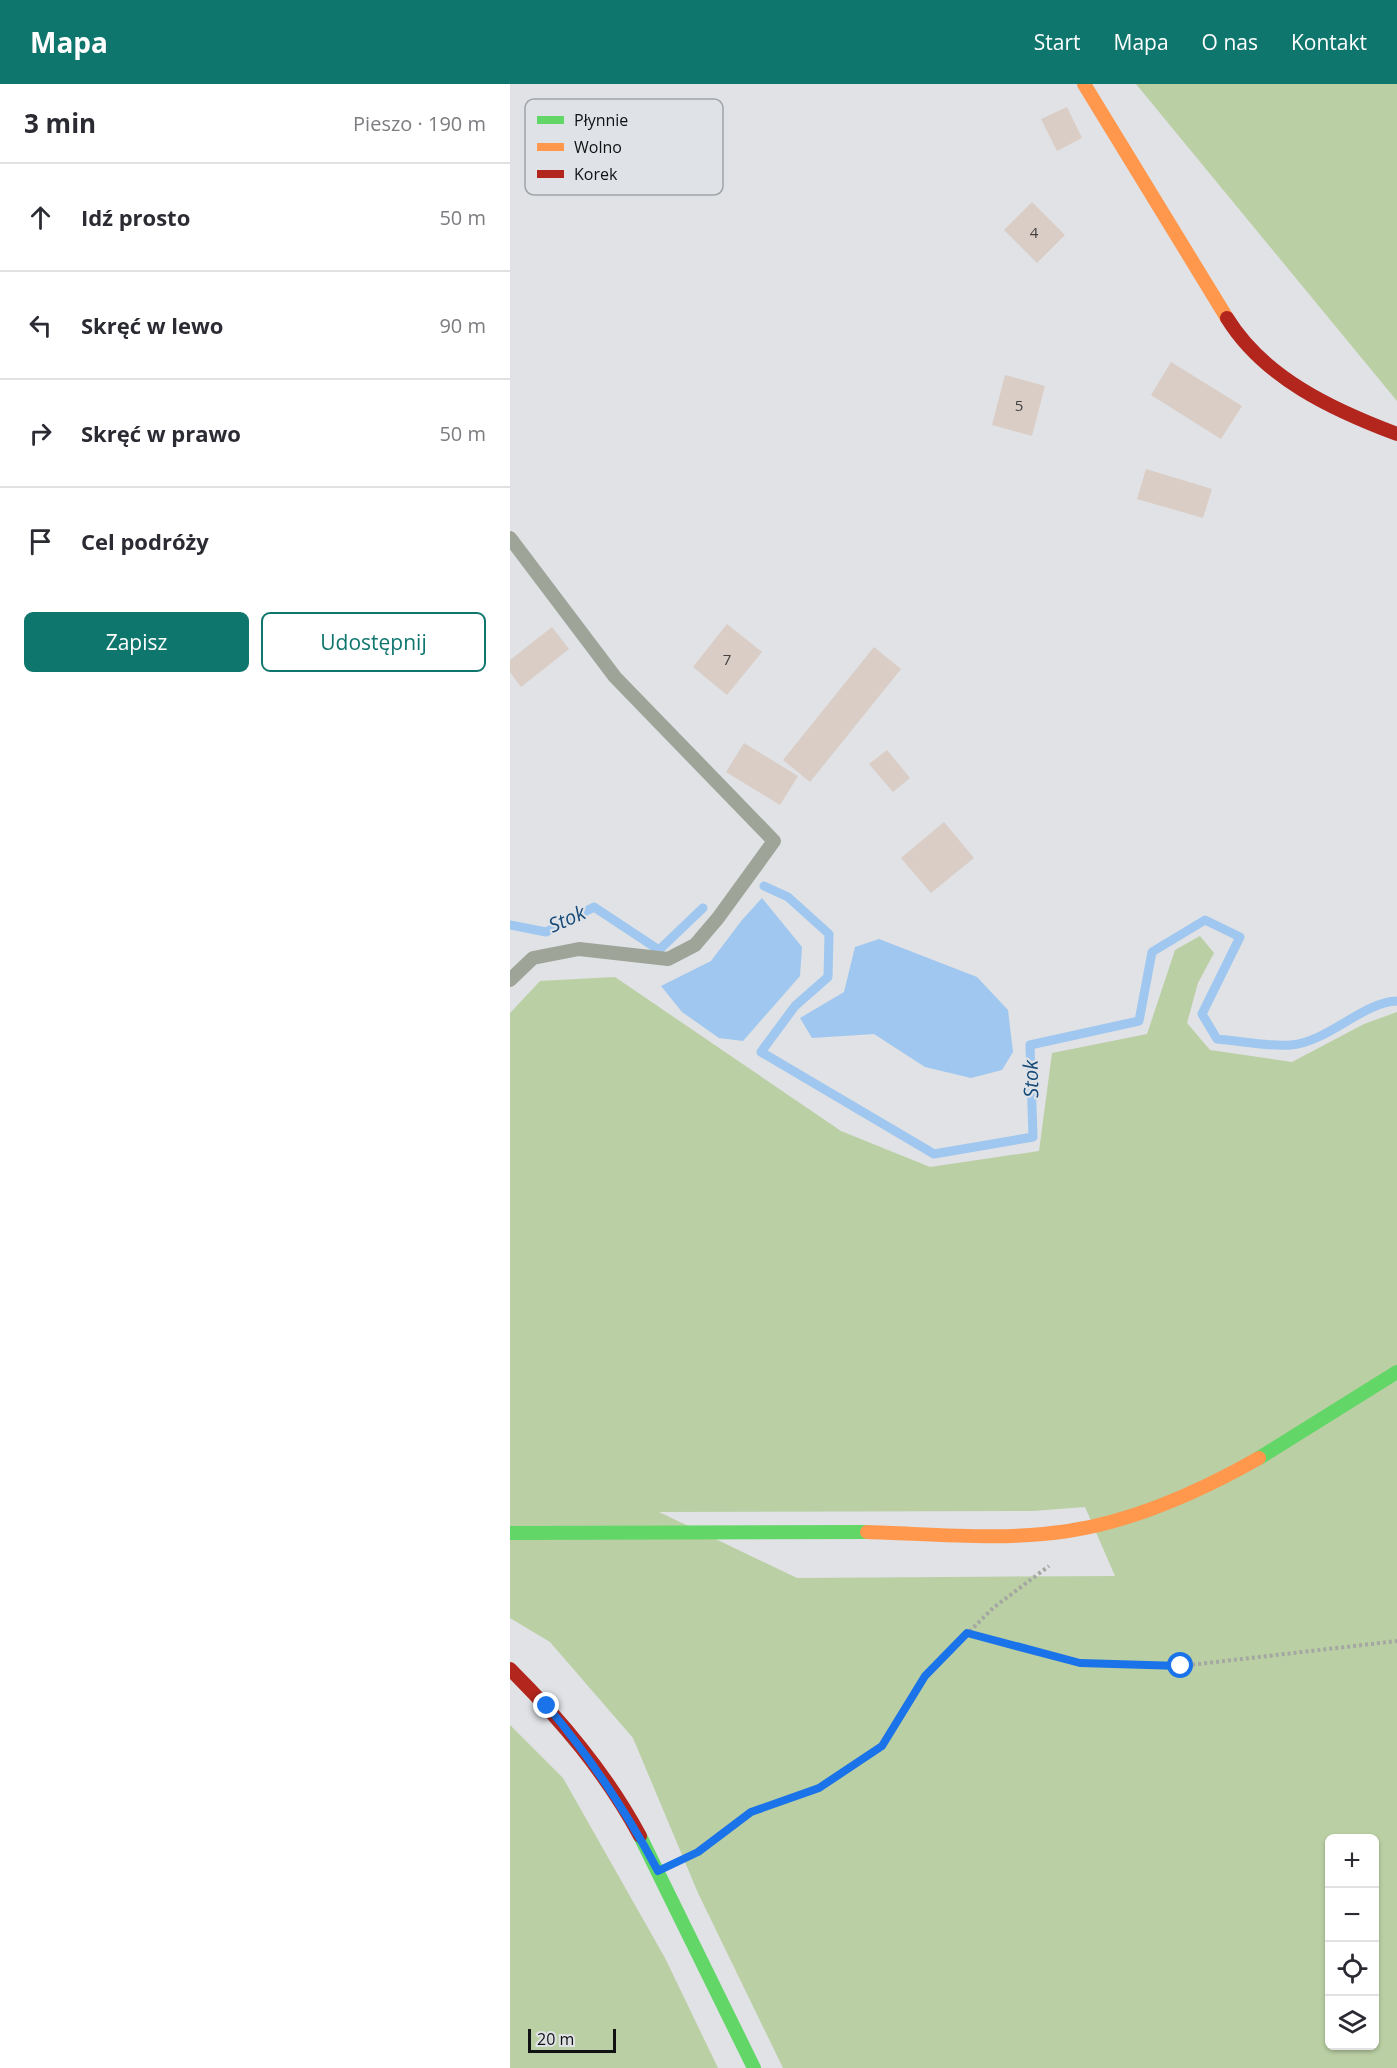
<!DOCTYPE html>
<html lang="pl">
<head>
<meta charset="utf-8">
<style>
  :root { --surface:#fff; --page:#f7f7f7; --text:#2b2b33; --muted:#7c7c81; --line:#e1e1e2; --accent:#0f766e }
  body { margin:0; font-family:"Open Sans",sans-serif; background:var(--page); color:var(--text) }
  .controls { position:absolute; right:18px; bottom:18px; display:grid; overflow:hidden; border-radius:9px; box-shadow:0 2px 4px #0004 }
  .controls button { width:54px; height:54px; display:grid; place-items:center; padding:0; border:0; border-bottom:2px solid var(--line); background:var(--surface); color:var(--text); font:30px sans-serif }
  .scale { position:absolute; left:18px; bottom:15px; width:88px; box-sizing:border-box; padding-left:6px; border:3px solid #111213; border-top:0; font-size:16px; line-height:21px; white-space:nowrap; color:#111213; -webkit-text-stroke:4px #dfe2e6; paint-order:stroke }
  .stop { position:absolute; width:18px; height:18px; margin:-14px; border:4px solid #1a73e8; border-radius:50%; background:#fff }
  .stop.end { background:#1a73e8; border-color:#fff; box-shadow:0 2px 6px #0008 }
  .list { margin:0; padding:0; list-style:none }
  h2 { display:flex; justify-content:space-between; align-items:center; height:78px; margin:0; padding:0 24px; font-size:26px }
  h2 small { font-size:20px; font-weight:400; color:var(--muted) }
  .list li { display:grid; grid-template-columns:39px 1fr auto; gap:18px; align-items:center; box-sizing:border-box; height:108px; padding:0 24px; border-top:2px solid var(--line) }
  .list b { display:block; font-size:22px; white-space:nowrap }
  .list em { font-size:20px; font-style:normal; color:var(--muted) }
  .actions { display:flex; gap:12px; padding:18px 24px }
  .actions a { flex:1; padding:14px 0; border:2px solid var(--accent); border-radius:9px; text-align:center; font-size:21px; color:var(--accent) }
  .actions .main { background:var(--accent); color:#fff }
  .icon { flex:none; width:33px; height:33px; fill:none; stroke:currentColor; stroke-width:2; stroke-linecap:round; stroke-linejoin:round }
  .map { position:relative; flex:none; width:887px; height:1984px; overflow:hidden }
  header { display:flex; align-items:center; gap:36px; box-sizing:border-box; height:84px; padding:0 30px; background:var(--accent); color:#fff }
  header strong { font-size:28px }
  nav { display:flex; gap:33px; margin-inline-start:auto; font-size:21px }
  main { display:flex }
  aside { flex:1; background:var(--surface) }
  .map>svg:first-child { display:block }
  .green { fill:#bbcfa4; fill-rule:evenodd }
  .water { fill:#9fc7ef }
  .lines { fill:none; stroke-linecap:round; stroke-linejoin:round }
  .stream { stroke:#9fc7ef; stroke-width:9 }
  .building { fill:#dacdc6 }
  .path { stroke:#a4a7a2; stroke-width:4; stroke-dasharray:3 3; stroke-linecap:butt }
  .lane { stroke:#9fa499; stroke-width:14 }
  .fast { stroke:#63d668; stroke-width:14 }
  .slow { stroke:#ff974d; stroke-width:14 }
  .jam { stroke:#b3261e; stroke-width:14 }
  .route { stroke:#1a73e8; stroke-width:8 }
  .labels { text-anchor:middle; stroke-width:4.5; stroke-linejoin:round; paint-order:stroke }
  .number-label { font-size:15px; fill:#434140 }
  .water-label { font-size:20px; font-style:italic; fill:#174a77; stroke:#dfe2e6 }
  .key { fill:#dfe2e6; stroke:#a1a4a7; stroke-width:1.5 }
  .key-label { font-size:16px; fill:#111213 }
</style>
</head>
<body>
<header>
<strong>Mapa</strong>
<nav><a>Start</a><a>Mapa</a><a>O nas</a><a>Kontakt</a></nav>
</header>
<main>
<aside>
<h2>3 min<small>Pieszo · 190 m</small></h2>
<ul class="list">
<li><svg class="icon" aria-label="ahead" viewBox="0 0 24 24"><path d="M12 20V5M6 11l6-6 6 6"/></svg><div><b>Idź prosto</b></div><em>50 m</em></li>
<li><svg class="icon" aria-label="left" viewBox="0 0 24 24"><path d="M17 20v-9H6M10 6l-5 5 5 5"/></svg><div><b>Skręć w lewo</b></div><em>90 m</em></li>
<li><svg class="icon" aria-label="right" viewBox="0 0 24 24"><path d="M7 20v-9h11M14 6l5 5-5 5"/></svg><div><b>Skręć w prawo</b></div><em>50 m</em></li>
<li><svg class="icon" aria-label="arrive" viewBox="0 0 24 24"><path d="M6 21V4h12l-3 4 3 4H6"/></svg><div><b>Cel podróży</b></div></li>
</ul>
<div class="actions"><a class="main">Zapisz</a><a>Udostępnij</a></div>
</aside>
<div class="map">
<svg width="887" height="1984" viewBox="0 0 887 1984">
  <rect width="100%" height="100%" fill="#e0e2e5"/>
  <!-- green -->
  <g class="green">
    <path d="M626 0H887V317Z"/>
    <path d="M690 852 704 869 688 899 677 939 700 966 782 978 854 940 887 928V1984H273L188 1809 123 1654 40 1558 0 1534V929L30 897 105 893 331 1047 420 1083 529 1067 542 969 637 950 665 866ZM575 1423 605 1492 287 1494 149 1428 523 1427ZM820 1754H864V1962H820Z"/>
    <path d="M0 1641 53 1694 155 1874 208 1984H0Z"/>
  </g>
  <!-- water -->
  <g class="water">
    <path d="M252 814 292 863 290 892 233 957 209 954 172 928 151 902 201 877 232 836Z"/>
    <path d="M369 855 467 893 498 926 503 968 492 986 461 994 415 983 364 950 302 954 290 934 334 908 345 863Z"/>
  </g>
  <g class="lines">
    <!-- stream -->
    <g class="stream">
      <path d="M254 802 278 813 319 850 318 893 285 922 251 968 424 1070 523 1053 520 961 629 937 642 868 695 836 730 853 692 930 707 955C731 957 758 963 781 961 818 958 853 918 887 917"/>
      <path d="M0 841 36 848 84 823 149 866 193 824"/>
    </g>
  </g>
  <!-- building -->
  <g class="building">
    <path d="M557 23 572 54 547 67 531 35Z"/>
    <path d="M522 118 555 151 527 179 494 146Z"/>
    <path d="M661 278 732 322 711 355 641 311Z"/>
    <path d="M495 291 535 302 522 352 482 341Z"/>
    <path d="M636 385 702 405 693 434 627 415Z"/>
    <path d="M217 540 252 568 217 611 183 583Z"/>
    <path d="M42 543 59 565 11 603 0 588V576Z"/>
    <path d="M364 563 391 585 300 698 273 676Z"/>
    <path d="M234 659 288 692 270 721 216 688Z"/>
    <path d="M377 666 400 694 383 708 359 680Z"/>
    <path d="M434 738 464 774 421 809 391 774Z"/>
  </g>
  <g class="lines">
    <!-- path -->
    <g class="path">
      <path d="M458 1550 570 1579 671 1582 887 1557"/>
      <path d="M177 1774 188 1769 241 1728 309 1704 372 1662 415 1592 483 1524 539 1482"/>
    </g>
    <!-- lane -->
    <path class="lane" d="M0 454 105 593 264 757 208 834 185 861 158 875 69 865 23 874 0 896"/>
    <!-- fast -->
    <g class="fast">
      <path d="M749 1374 887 1288"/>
      <path d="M0 1449 357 1448"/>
      <path d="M130 1752 244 1984"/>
    </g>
    <!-- slow -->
    <g class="slow">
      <path d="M574 0 717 234"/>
      <path d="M357 1448C424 1450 492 1457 558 1447 625 1437 691 1407 749 1374"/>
    </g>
    <!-- jam -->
    <g class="jam">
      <path d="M717 234C754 294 823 326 887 350"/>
      <path d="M0 1585C51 1636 96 1689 130 1752"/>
    </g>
  </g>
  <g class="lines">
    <!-- route -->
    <path class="route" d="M37 1622C81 1674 116 1727 148 1787L188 1768 241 1728 309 1704 372 1662 415 1592 457 1549 570 1579 671 1582"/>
  </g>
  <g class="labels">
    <!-- number labels -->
    <g class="number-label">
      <text x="524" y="154">4</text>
      <text x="509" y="327">5</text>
      <text x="217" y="581">7</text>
    </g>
    <!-- water labels -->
    <g class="water-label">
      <text transform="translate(57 835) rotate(-24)" y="7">Stok</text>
      <text transform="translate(521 995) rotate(-91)" y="7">Stok</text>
    </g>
  </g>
  <!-- legend -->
  <rect x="15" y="15" width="198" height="96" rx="9" class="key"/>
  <rect x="27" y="32" width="27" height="8" fill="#63d668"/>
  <rect x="27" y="59" width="27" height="8" fill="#ff974d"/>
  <rect x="27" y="86" width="27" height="8" fill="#b3261e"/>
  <g class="key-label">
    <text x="64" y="42">Płynnie</text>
    <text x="64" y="69">Wolno</text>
    <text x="64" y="96">Korek</text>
  </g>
</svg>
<div class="controls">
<button>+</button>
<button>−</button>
<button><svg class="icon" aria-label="locate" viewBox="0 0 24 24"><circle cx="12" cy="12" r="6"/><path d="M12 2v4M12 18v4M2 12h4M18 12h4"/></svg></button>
<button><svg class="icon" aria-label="layers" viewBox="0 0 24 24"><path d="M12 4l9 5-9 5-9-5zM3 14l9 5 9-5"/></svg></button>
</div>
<div class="scale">20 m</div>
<div class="stop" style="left:671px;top:1582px"></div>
<div class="stop end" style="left:37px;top:1622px"></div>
</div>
</main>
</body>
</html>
